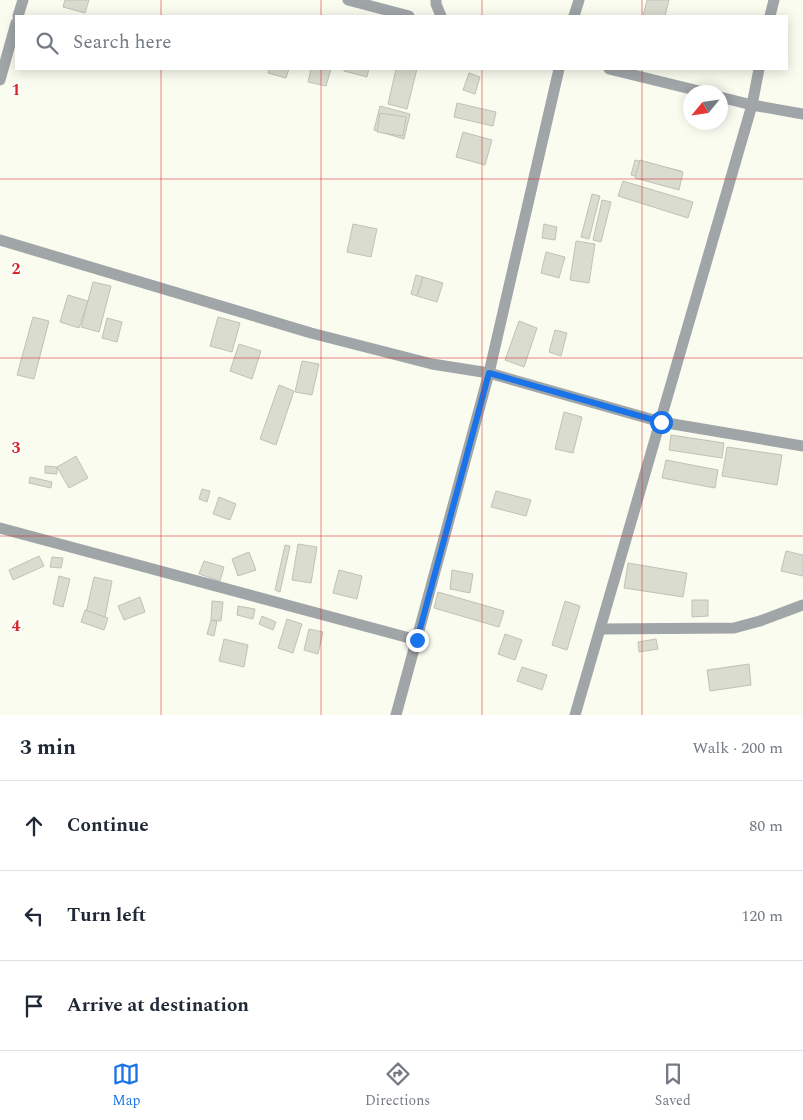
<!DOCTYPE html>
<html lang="en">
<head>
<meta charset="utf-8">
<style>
  :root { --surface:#fff; --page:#f2f2f3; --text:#1f2937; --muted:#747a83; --line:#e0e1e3; --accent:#1a73e8 }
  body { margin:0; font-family:Spectral,serif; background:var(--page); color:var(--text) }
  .compass { position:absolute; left:683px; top:85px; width:45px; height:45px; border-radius:50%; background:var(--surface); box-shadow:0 2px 12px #0003; rotate:241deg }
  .stop { position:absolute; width:15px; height:15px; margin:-11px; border:4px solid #1a73e8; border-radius:50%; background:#fff }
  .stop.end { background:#1a73e8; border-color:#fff; box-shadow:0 1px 5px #0008 }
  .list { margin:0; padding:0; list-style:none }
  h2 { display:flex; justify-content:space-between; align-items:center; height:65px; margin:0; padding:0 20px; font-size:21px }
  h2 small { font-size:16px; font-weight:400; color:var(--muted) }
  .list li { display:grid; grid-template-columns:32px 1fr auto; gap:15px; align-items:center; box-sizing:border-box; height:90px; padding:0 20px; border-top:1px solid var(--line) }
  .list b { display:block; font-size:19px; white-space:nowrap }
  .list em { font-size:16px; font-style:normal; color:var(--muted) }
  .icon { flex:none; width:28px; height:28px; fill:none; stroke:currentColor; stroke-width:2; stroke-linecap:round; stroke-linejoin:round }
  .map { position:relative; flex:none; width:803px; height:715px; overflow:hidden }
  .search { position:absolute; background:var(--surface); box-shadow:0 2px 12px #0003; left:15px; right:15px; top:15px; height:55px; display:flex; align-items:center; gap:12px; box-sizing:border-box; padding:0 18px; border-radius:0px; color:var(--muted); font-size:19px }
  .sheet { height:335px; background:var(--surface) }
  nav { display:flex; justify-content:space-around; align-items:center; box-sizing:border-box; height:70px; border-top:1px solid var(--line); background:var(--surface); font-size:14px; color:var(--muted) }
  nav a { display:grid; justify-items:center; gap:2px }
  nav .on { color:var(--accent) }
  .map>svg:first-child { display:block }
  .building { fill:#dbdcd0; stroke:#c0c2b6 }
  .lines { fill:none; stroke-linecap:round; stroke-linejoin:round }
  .street { stroke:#a0a5a8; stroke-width:11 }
  .route { stroke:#1a73e8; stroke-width:6 }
  .grid { fill:none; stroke:#d62828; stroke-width:1; stroke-opacity:0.55 }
  .grid-label { font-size:16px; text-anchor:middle; font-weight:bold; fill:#d62828; stroke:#fff; stroke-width:4; stroke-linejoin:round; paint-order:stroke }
</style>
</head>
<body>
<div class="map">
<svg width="803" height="715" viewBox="0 0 803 715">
  <rect width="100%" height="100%" fill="#fbfcf0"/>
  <!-- building -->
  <g class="building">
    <path d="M65 0H89L85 13 63 7Z"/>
    <path d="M647 0H669L665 16H643Z"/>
    <path d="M269 69H289L286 78 268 73Z"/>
    <path d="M311 69H331L326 86 308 82Z"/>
    <path d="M344 69H369L367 77 344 71Z"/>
    <path d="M396 69H417L407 109 388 104Z"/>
    <path d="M469 73 480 77 475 94 463 90Z"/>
    <path d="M457 103 496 112 493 126 454 117Z"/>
    <path d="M380 106 410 114 404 139 374 130Z"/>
    <path d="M380 113 406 117 403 136 377 132Z"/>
    <path d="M463 132 492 140 485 165 456 157Z"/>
    <path d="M635 160 681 171 677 187 631 175Z"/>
    <path d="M640 160 683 172 679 190 635 178Z"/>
    <path d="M623 181 693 202 688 218 618 196Z"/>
    <path d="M592 194 600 196 589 239 581 237Z"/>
    <path d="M602 200 611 202 601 242 593 240Z"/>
    <path d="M353 224 377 229 371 257 347 252Z"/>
    <path d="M544 224 557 227 555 240 542 238Z"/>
    <path d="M576 241 595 244 589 283 570 280Z"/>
    <path d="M546 252 565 257 559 278 541 273Z"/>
    <path d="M416 275 423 277 417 296 411 294Z"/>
    <path d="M423 277 443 283 437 302 417 296Z"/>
    <path d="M93 282 111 286 99 332 81 327Z"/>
    <path d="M68 295 88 301 79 328 60 322Z"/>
    <path d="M33 317 49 321 34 379 17 375Z"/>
    <path d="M218 317 240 323 232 352 210 346Z"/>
    <path d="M107 318 122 322 117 342 102 338Z"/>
    <path d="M519 321 537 328 524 367 505 360Z"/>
    <path d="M555 330 567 333 561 356 549 352Z"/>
    <path d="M239 344 261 351 252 379 230 371Z"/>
    <path d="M302 361 319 364 312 395 295 392Z"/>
    <path d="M279 385 294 391 276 445 260 439Z"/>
    <path d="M564 412 582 417 573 453 555 449Z"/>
    <path d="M671 435 724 443 722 458 669 450Z"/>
    <path d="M727 447 782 455 777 485 722 476Z"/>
    <path d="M76 456 88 478 69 488 57 467Z"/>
    <path d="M666 460 718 470 715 488 662 478Z"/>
    <path d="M45 466 57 467V474L45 473Z"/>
    <path d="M30 477 52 482 51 488 29 483Z"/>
    <path d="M202 489 210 491 207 502 199 499Z"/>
    <path d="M496 491 531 500 526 516 491 507Z"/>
    <path d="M219 497 236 504 230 520 213 514Z"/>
    <path d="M298 544 317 547 311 583 292 580Z"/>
    <path d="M285 545 290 546 280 592 275 590Z"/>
    <path d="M786 551 803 555V576L781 571Z"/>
    <path d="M249 552 256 570 238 576 232 559Z"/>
    <path d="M39 556 44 566 13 580 9 570Z"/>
    <path d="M52 557 63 558 61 568 50 567Z"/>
    <path d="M204 561 224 567 220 581 199 574Z"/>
    <path d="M628 563 687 573 683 597 624 588Z"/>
    <path d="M339 570 362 576 357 599 333 593Z"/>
    <path d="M452 570 473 574 470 593 450 589Z"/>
    <path d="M59 576 70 579 63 607 53 604Z"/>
    <path d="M94 577 112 581 105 617 86 613Z"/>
    <path d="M438 592 504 611 499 627 434 608Z"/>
    <path d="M140 597 145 612 124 620 118 606Z"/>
    <path d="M692 600H708V616L692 617Z"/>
    <path d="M212 601 223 602 221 621 211 620Z"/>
    <path d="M565 601 580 606 567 650 552 645Z"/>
    <path d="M238 606 255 609 253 619 237 615Z"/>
    <path d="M85 610 108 618 104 630 81 622Z"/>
    <path d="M262 616 276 622 273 630 259 624Z"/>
    <path d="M287 619 302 624 293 653 278 648Z"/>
    <path d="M211 620 217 621 214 636 207 634Z"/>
    <path d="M309 629 323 632 318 654 304 650Z"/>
    <path d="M505 634 522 640 515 660 498 654Z"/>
    <path d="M224 639 248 645 244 667 219 661Z"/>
    <path d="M656 639 658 649 639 652 638 642Z"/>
    <path d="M749 664 751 685 710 691 707 670Z"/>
    <path d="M522 667 547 675 542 690 517 681Z"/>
  </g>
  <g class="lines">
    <!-- street -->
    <g class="street">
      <path d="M348 0 409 16"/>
      <path d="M436 0V4L441 16"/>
      <path d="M18 16 23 0"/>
      <path d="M574 16 579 0"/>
      <path d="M770 16 774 0"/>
      <path d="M609 69 703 92"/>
      <path d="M0 80 16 23"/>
      <path d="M720 97 752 105 803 114"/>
      <path d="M0 240 311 333 432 364 489 373 661 422 803 446"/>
      <path d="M0 528 417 640"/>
      <path d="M601 629 734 628 760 621 803 605"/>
      <path d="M396 715 489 373 559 69"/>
      <path d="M575 715 752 105 759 69"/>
    </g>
  </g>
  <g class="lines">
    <!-- route -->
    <path class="route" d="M417 640 489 373 661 422"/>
  </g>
  <!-- grid -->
  <path class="grid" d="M161 0V16M321 0V16M482 0V16M642 0V16M161 69V715M321 69V715M482 69V715M642 69V715M0 179H803M0 358H803M0 536H803"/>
  <g class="grid-label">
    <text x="16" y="95">1</text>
    <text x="16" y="274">2</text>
    <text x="16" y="453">3</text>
    <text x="16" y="631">4</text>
  </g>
</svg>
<svg class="compass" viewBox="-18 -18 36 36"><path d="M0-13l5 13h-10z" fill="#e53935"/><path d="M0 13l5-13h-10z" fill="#747a83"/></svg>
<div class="stop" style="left:661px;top:422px"></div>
<div class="stop end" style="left:417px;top:640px"></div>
<div class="search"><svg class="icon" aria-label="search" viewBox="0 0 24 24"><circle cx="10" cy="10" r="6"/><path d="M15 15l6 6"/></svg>Search here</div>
</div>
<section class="sheet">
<h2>3 min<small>Walk · 200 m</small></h2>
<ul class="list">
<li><svg class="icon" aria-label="ahead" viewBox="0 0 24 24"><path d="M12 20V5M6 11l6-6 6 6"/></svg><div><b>Continue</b></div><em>80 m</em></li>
<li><svg class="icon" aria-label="left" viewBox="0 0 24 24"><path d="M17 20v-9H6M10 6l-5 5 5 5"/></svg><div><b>Turn left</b></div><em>120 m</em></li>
<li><svg class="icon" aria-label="arrive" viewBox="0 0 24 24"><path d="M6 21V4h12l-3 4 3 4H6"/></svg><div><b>Arrive at destination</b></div></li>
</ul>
</section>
<nav>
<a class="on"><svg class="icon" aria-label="map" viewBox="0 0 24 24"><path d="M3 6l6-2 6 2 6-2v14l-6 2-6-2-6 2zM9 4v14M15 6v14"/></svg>Map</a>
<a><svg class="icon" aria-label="directions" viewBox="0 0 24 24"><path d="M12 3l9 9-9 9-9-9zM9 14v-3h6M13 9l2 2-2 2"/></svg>Directions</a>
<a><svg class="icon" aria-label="saved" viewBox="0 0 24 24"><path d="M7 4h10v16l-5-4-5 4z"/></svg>Saved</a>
</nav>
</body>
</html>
